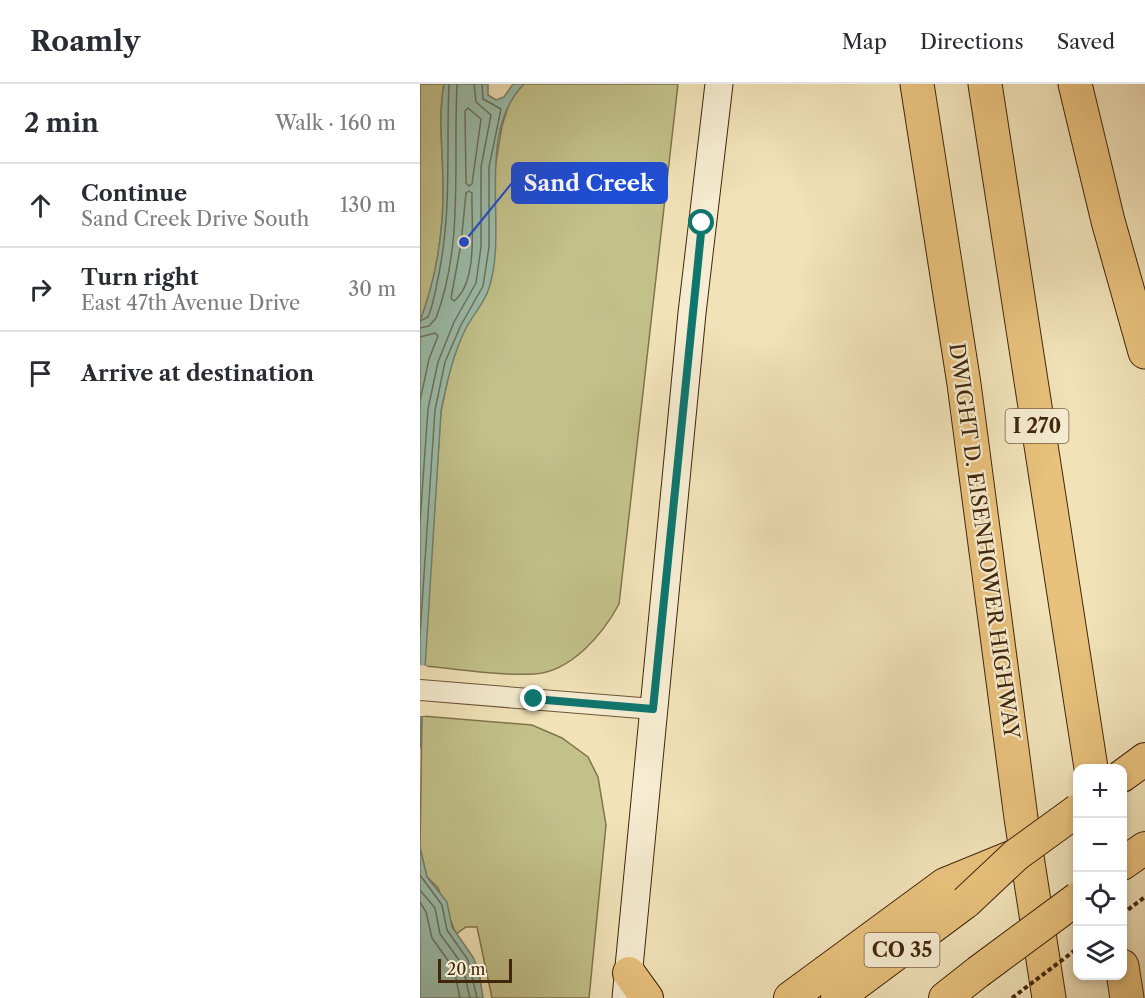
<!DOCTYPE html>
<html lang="en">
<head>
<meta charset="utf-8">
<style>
  :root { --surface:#fff; --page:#f7f7f7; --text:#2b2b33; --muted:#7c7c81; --line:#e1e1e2 }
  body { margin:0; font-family:"Libre Caslon Text",serif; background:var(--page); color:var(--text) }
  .controls { position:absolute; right:18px; bottom:18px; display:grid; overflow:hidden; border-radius:12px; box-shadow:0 3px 9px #0003 }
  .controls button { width:54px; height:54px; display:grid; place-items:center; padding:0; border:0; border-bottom:2px solid var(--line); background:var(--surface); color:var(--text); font:30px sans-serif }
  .scale { position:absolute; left:18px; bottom:15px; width:74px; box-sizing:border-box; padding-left:6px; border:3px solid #42260c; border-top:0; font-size:16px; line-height:21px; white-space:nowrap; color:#42260c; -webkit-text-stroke:4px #f6ecd1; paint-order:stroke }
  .stop { position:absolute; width:18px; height:18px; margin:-14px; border:4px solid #0f766e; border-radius:50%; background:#fff }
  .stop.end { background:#0f766e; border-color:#fff; box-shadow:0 2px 6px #0008 }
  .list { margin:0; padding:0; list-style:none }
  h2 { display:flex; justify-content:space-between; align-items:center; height:78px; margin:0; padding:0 24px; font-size:26px }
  h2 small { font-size:20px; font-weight:400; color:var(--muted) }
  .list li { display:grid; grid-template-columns:39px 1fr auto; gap:18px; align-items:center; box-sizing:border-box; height:84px; padding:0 24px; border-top:2px solid var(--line) }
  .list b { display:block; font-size:22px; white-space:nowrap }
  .list p { margin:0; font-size:20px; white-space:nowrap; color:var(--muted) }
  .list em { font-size:20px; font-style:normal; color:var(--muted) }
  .icon { flex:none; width:33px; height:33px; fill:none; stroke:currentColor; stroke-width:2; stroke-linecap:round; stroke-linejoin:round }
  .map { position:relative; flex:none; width:725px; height:914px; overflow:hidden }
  header { display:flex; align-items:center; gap:36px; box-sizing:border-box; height:84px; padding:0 30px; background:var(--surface); border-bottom:2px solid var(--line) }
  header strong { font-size:28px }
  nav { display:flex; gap:33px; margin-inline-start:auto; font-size:21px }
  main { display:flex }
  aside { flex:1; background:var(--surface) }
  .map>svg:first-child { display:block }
  .green { fill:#c2c18a; stroke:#82744b; stroke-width:1.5 }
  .water { fill:#9bbeac; stroke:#77816c; stroke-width:1.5 }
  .pier { fill:#f1e2b8 }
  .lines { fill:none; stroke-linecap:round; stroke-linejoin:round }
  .shore { stroke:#6e725c; stroke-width:1.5 }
  .street-casing { stroke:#6e5537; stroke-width:22 }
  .secondary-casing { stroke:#42260c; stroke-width:29 }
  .primary-casing { stroke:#42260c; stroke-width:34 }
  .highway-casing { stroke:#42260c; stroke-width:35 }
  .path { stroke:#42260c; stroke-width:4; stroke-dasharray:4.5 3; stroke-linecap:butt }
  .street { stroke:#f6ecd1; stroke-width:20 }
  .secondary { stroke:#f6ecd1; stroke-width:27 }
  .primary { stroke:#e8c17c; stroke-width:32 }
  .highway { stroke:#e8c17c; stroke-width:33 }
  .primary-bridge-casing { stroke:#42260c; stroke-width:34; stroke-linecap:butt }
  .path-bridge { stroke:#42260c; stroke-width:4; stroke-dasharray:4.5 3; stroke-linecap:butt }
  .primary-bridge { stroke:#e8c17c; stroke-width:32 }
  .route { stroke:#0f766e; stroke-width:8 }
  .labels { text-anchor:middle; stroke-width:4.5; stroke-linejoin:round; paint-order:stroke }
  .shield { fill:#f6ecd1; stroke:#786147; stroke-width:1.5 }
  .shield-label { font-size:20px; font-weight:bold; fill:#42260c }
  .street-label { font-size:21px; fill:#42260c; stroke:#f6ecd1 }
  .leader { fill:none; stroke:#1d4ed8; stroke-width:2 }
  .callout-dot { fill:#1d4ed8; stroke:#f6ecd1; stroke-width:2 }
  .callout { fill:#1d4ed8; stroke:#1d4ed8; stroke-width:2 }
  .callout-label { font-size:22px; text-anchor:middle; font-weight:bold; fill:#fff }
</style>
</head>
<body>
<header>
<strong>Roamly</strong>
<nav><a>Map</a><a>Directions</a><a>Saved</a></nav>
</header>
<main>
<aside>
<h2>2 min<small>Walk · 160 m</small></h2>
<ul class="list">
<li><svg class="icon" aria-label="ahead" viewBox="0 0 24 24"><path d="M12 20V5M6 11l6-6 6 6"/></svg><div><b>Continue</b><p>Sand Creek Drive South</p></div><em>130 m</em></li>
<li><svg class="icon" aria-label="right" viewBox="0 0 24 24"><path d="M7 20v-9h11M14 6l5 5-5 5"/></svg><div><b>Turn right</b><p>East 47th Avenue Drive</p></div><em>30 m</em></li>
<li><svg class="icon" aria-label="arrive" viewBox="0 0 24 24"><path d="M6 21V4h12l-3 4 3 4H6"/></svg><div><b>Arrive at destination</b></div></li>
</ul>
</aside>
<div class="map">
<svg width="725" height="914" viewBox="0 0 725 914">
  <rect width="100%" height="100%" fill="#f1e2b8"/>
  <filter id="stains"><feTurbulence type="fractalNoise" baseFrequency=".00333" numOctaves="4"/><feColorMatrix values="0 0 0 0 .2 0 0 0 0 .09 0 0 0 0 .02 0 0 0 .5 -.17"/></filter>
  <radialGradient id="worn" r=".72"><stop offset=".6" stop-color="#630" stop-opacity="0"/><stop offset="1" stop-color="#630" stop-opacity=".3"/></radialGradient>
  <!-- green -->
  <g class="green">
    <path d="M0 0H24C18 33 23 68 23 101 24 146 16 196 0 237Z"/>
    <path d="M104 0H258L199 520C183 550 151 588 114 590 79 592 40 585 4 582L21 327 31 280 75 163V84L82 42 91 13Z"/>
    <path d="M2 632 112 641 142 654 168 673 178 693 186 741 169 914H72L57 843H46L36 850 18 804 7 793 0 764Z"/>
  </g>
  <!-- water -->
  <g class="water">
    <path d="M24 0H68V11L76 16 84 13 93 0H104C54 51 89 143 69 204 65 218 53 231 46 244 33 270 27 298 21 327L0 665V237C16 196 24 146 23 101 23 68 18 33 24 0Z"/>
    <path d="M0 764 7 793 27 818 32 843 53 873 59 888 63 914H0Z"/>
  </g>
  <!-- pier -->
  <path class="pier" d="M0 581 7 582 5 632H0Z"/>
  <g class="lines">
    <!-- shore -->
    <g class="shore">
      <path d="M48 24 61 35 52 100 49 102 46 99 45 27Z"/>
      <path d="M49 107 52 109C51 138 59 198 34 217L31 214 41 160 46 109Z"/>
      <path d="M0 237 8 233C14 219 16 204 19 189 32 124 26 65 29 0"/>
      <path d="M0 244 9 242 16 234C44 160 33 78 37 0"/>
      <path d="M0 253 15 249 18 252 9 275 0 317"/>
      <path d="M0 438 8 325 18 278 34 238 56 199 61 163V83L71 31 56 18 54 0"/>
      <path d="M0 551 15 326 25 278 41 241 63 202 69 163V83L81 25 63 15 62 0"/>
      <path d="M0 791 22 821 27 846 48 876 57 914"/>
      <path d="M0 806 15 824 20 850 42 880 50 914"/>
      <path d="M0 818 6 828 12 854 34 885 40 914"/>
    </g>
    <defs>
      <path id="street" d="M0 606 233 625"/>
      <path id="secondary" d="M206 914 272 229 299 0"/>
      <g id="primary">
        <path d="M702 692 725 675"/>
        <path d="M702 780 725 764"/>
        <path d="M209 889 227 914"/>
        <path d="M370 914 525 800 596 771"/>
        <path d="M417 914 546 818"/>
        <path d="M525 914 558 888"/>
      </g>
      <g id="highway">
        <path d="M497 0 544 300 601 734 629 914"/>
        <path d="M565 0 671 684"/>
        <path d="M655 0 688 137 725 268"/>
        <path d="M702 882 707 914"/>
      </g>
    </defs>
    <!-- street casing -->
    <use href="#street" class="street-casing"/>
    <!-- secondary casing -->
    <use href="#secondary" class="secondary-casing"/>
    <!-- primary casing -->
    <use href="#primary" class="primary-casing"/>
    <!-- highway casing -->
    <use href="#highway" class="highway-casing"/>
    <!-- path -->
    <path class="path" d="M702 830 725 813"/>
    <!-- street -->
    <use href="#street" class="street"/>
    <!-- secondary -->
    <use href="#secondary" class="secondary"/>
    <!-- primary -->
    <use href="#primary" class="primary"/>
    <!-- highway -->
    <use href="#highway" class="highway"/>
    <defs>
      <g id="primary-bridge">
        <path d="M546 818 596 771 658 726"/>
        <path d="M558 888 658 814"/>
      </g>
    </defs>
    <!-- primary-bridge casing -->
    <use href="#primary-bridge" class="primary-bridge-casing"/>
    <!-- path-bridge -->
    <path class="path-bridge" d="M592 914 658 864"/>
    <!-- primary-bridge -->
    <use href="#primary-bridge" class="primary-bridge"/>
  </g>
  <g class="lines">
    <!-- route -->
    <path class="route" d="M114 615 233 625 282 139"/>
  </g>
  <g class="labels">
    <!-- shield labels -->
    <g class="shield">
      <rect x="585.5" y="325" width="63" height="34" rx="4.5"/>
      <rect x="444.5" y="849" width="75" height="34" rx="4.5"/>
    </g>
    <g class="shield-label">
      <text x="617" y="349">I 270</text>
      <text x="482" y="873">CO 35</text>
    </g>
    <!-- street labels -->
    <g class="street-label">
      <text transform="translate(564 457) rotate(82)" y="7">DWIGHT D. EISENHOWER HIGHWAY</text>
    </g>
  </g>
  <!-- callouts -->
  <path class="leader" d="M44 158L92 99"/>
  <circle class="callout-dot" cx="44" cy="158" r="6"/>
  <rect class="callout" x="92" y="79" width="155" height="40" rx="6"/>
  <g class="callout-label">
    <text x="169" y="107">Sand Creek</text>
  </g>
  <rect width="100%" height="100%" filter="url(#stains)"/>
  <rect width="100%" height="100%" fill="url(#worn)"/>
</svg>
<div class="controls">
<button>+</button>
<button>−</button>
<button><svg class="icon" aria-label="locate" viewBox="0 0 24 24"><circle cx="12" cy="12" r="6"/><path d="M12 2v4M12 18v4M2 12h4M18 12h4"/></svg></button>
<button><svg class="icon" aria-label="layers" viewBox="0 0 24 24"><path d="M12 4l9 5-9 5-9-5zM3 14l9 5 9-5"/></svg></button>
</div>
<div class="scale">20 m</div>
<div class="stop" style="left:282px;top:139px"></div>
<div class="stop end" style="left:114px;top:615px"></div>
</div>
</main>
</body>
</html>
